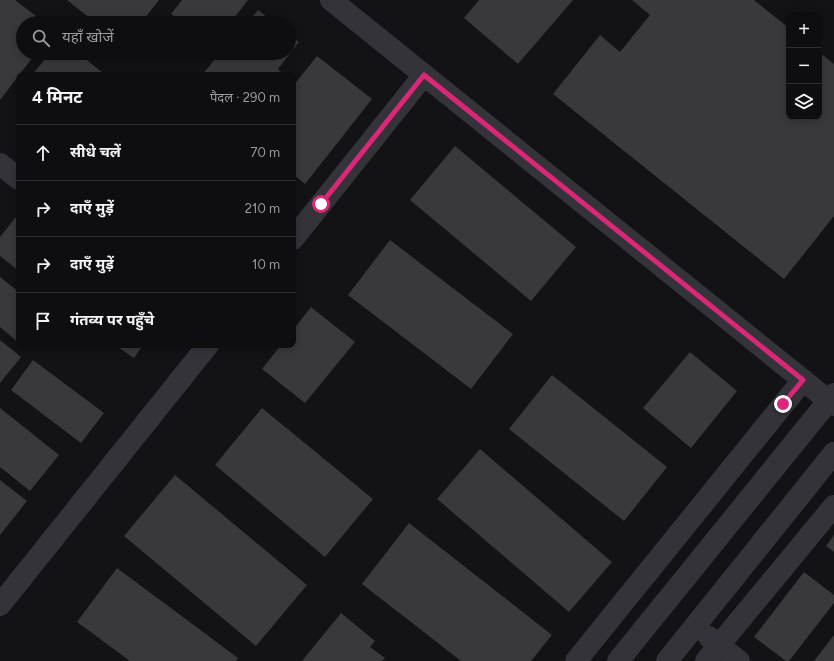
<!DOCTYPE html>
<html lang="hi">
<head>
<meta charset="utf-8">
<style>
  :root { --surface:#0e0e10; --page:#1c1c1e; --text:#f1f3f6; --muted:#9b9c9f; --line:#2e2e30 }
  body { margin:0; font-family:Figtree,"Noto Sans Devanagari",sans-serif; background:var(--page); color:var(--text) }
  .controls { position:absolute; right:12px; top:12px; display:grid; overflow:hidden; border-radius:8px; box-shadow:0 2px 10px #0003 }
  .controls button { width:36px; height:36px; display:grid; place-items:center; padding:0; border:0; border-bottom:1px solid var(--line); background:var(--surface); color:var(--text); font:20px sans-serif }
  .stop { position:absolute; width:12px; height:12px; margin:-9px; border:3px solid #db2777; border-radius:50%; background:#fff }
  .stop.end { background:#db2777; border-color:#fff; box-shadow:0 1px 4px #0008 }
  .list { margin:0; padding:0; list-style:none }
  h2 { display:flex; justify-content:space-between; align-items:center; height:52px; margin:0; padding:0 16px; font-size:17px }
  h2 small { font-size:13px; font-weight:400; color:var(--muted) }
  .list li { display:grid; grid-template-columns:26px 1fr auto; gap:12px; align-items:center; box-sizing:border-box; height:56px; padding:0 16px; border-top:1px solid var(--line) }
  .list b { display:block; font-size:15px; white-space:nowrap }
  .list em { font-size:13px; font-style:normal; color:var(--muted) }
  .icon { flex:none; width:22px; height:22px; fill:none; stroke:currentColor; stroke-width:2; stroke-linecap:round; stroke-linejoin:round }
  .map { position:relative; flex:none; width:834px; height:661px; overflow:hidden }
  .search { position:absolute; background:var(--surface); box-shadow:0 2px 10px #0003; left:16px; top:16px; width:280px; height:44px; display:flex; align-items:center; gap:10px; box-sizing:border-box; padding:0 14px; border-radius:22px; color:var(--muted); font-size:15px }
  .panel { position:absolute; background:var(--surface); box-shadow:0 2px 10px #0003; left:16px; top:72px; width:280px; height:276px; border-radius:8px }
  .map>svg:first-child { display:block }
  .building { fill:#38383d }
  .lines { fill:none; stroke-linecap:round; stroke-linejoin:round }
  .minor { stroke:#34333a; stroke-width:22 }
  .route { stroke:#db2777; stroke-width:5 }
</style>
</head>
<body>
<div class="map">
<svg width="834" height="661" viewBox="0 0 834 661">
  <rect width="100%" height="100%" fill="#131315"/>
  <!-- building -->
  <g class="building">
    <path d="M0 0H15L45 23H23V53H36L0 100Z"/>
    <path d="M67 0H159L141 23H96Z"/>
    <path d="M182 0H248L230 23H183L171 14Z"/>
    <path d="M479 0H573L518 64 464 18Z"/>
    <path d="M632 0H754L789 28V117H819V52L834 64V216L784 279 553 94 600 35 620 52 650 15Z"/>
    <path d="M258 10 274 23H248Z"/>
    <path d="M289 35 299 42 278 69 281 72 279 75H202L220 53H289Z"/>
    <path d="M50 53H78L103 73 101 75H32Z"/>
    <path d="M317 56 372 99 305 184 293 174V86Z"/>
    <path d="M455 146 576 247 531 301 410 200Z"/>
    <path d="M19 213V271L0 256V237Z"/>
    <path d="M390 240 513 334 471 389 348 295Z"/>
    <path d="M0 277 19 292V343L0 327Z"/>
    <path d="M311 307 355 342 305 403 262 369 281 345H293V330Z"/>
    <path d="M0 340 21 357 0 383Z"/>
    <path d="M115 345H143L134 358Z"/>
    <path d="M690 352 737 391 691 448 643 408Z"/>
    <path d="M33 360 104 413 81 443 11 390Z"/>
    <path d="M552 375 667 467 624 521 509 429Z"/>
    <path d="M0 408 59 455 30 491 0 467Z"/>
    <path d="M262 408 373 499 325 557 215 465Z"/>
    <path d="M480 449 612 562 569 612 437 499Z"/>
    <path d="M175 475 307 585 256 646 124 536Z"/>
    <path d="M0 480 27 501 0 535Z"/>
    <path d="M409 523 552 635 531 661H461L362 584Z"/>
    <path d="M834 535V552L826 546Z"/>
    <path d="M117 568 238 658 236 661H130L77 622Z"/>
    <path d="M804 572 834 595V603L789 661H786L754 637Z"/>
    <path d="M341 613 375 641 370 647 385 658 382 661H302Z"/>
    <path d="M834 635V661H814Z"/>
  </g>
  <g class="lines">
    <!-- minor -->
    <g class="minor">
      <path d="M331 0 834 405"/>
      <path d="M0 164 19 179"/>
      <path d="M293 239 424 75"/>
      <path d="M0 605 208 345"/>
      <path d="M709 637 739 661"/>
      <path d="M576 661 803 380"/>
      <path d="M618 661 834 394"/>
      <path d="M667 661 834 453"/>
      <path d="M706 661 834 506"/>
    </g>
  </g>
  <g class="lines">
    <!-- route -->
    <path class="route" d="M321 204 424 75 803 380 783 404"/>
  </g>
</svg>
<div class="controls">
<button>+</button>
<button>−</button>
<button><svg class="icon" aria-label="layers" viewBox="0 0 24 24"><path d="M12 4l9 5-9 5-9-5zM3 14l9 5 9-5"/></svg></button>
</div>
<div class="stop" style="left:321px;top:204px"></div>
<div class="stop end" style="left:783px;top:404px"></div>
<div class="search"><svg class="icon" aria-label="search" viewBox="0 0 24 24"><circle cx="10" cy="10" r="6"/><path d="M15 15l6 6"/></svg>यहाँ खोजें</div>
<section class="panel">
<h2>4 मिनट<small>पैदल · 290 m</small></h2>
<ul class="list">
<li><svg class="icon" aria-label="ahead" viewBox="0 0 24 24"><path d="M12 20V5M6 11l6-6 6 6"/></svg><div><b>सीधे चलें</b></div><em>70 m</em></li>
<li><svg class="icon" aria-label="right" viewBox="0 0 24 24"><path d="M7 20v-9h11M14 6l5 5-5 5"/></svg><div><b>दाएँ मुड़ें</b></div><em>210 m</em></li>
<li><svg class="icon" aria-label="right" viewBox="0 0 24 24"><path d="M7 20v-9h11M14 6l5 5-5 5"/></svg><div><b>दाएँ मुड़ें</b></div><em>10 m</em></li>
<li><svg class="icon" aria-label="arrive" viewBox="0 0 24 24"><path d="M6 21V4h12l-3 4 3 4H6"/></svg><div><b>गंतव्य पर पहुँचे</b></div></li>
</ul>
</section>
</div>
</body>
</html>
